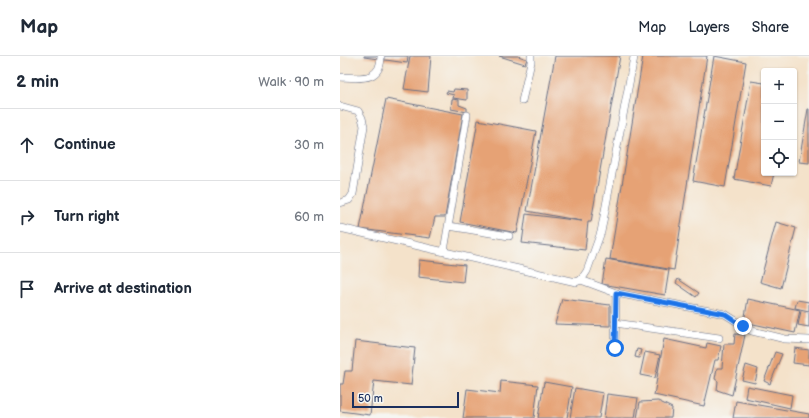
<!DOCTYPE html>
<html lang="en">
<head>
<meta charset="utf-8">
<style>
  :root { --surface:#fff; --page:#f6f6f7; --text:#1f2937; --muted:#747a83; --line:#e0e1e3 }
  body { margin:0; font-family:"Balsamiq Sans",sans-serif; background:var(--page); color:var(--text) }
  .controls { position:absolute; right:12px; top:12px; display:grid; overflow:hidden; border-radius:4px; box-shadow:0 1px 3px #0004 }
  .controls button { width:36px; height:36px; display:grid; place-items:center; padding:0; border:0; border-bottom:1px solid var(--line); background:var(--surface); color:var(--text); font:20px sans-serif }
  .scale { position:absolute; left:12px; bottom:10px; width:107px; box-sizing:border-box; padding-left:4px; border:2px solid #1b2f5e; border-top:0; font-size:11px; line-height:14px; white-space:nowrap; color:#1b2f5e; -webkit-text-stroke:3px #f6f6f2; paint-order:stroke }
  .stop { position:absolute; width:12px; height:12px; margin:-9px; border:3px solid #1a73e8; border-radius:50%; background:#fff }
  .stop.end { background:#1a73e8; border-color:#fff; box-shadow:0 1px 4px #0008 }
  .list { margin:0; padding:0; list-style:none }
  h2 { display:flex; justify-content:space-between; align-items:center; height:52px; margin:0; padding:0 16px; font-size:17px }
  h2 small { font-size:13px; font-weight:400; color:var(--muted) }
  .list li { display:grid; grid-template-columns:26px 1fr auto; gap:12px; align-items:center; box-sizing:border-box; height:72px; padding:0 16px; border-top:1px solid var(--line) }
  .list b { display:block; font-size:15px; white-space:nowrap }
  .list em { font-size:13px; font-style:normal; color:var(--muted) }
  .icon { flex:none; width:22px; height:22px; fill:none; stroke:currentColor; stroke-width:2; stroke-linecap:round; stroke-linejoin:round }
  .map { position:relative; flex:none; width:469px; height:362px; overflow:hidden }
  header { display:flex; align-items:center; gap:24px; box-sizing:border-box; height:56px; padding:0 20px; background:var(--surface); border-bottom:1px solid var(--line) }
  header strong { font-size:19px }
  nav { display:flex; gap:22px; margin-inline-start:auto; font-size:14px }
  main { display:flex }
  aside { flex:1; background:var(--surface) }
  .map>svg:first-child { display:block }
  .building { fill:#e6a274 }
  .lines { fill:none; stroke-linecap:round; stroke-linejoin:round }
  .lane-casing { stroke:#676e84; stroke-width:8 }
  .lane { stroke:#fff; stroke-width:7 }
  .route { stroke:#1a73e8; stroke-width:5 }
</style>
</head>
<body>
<header>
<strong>Map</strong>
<nav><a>Map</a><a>Layers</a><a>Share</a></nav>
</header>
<main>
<aside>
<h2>2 min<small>Walk · 90 m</small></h2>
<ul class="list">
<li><svg class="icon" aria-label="ahead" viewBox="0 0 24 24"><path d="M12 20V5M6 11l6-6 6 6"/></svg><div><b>Continue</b></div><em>30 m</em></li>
<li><svg class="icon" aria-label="right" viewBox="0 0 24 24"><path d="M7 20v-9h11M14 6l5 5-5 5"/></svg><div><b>Turn right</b></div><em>60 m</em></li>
<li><svg class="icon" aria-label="arrive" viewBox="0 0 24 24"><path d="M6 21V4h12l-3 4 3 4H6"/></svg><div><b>Arrive at destination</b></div></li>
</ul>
</aside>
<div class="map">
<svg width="469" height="362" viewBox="0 0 469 362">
  <rect width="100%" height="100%" fill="#f6f6f2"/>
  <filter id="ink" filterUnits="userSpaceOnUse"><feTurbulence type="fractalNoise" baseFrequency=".025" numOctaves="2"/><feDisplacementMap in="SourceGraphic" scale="8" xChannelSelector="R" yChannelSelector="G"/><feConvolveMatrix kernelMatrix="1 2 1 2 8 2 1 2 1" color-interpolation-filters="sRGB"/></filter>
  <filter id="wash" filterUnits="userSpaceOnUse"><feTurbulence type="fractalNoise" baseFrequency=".012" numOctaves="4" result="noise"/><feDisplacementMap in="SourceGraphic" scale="16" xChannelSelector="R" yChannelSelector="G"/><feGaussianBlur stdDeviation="0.9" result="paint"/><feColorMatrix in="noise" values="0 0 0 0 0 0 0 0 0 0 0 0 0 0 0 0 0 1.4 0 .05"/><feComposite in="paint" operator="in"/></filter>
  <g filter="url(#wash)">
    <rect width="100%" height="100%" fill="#f4e2ca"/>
    <g id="blocks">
      <!-- building -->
      <g class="building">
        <path d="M24 0H68L67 7 24 1Z"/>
        <path d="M70 0H91L88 36 64 33Z"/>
        <path d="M159 0H178L187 3 185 8Z"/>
        <path d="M215 0H280L251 166H248L245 194 182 187 186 158 242 165 187 155Z"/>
        <path d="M303 0H367L334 214 270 203Z"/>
        <path d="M374 0 406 6 385 131 353 125Z"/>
        <path d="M411 25 424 27V117H434L431 130 394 123Z"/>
        <path d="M114 33 127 34V44L113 42 114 39 106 37 107 35 113 36Z"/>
        <path d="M46 43 123 58 105 161H95L90 182 20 173Z"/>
        <path d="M112 43 119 44V49L127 52V56L111 53Z"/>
        <path d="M468 53H469V107L459 106Z"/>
        <path d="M138 64 196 75 177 177 120 166Z"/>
        <path d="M436 166 456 172 441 232 420 226Z"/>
        <path d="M266 203 329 214 325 239 262 228Z"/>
        <path d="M79 204 125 209 123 226 78 221Z"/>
        <path d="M338 223 359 237 356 241 336 227Z"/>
        <path d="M222 243 270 249V270L215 268Z"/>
        <path d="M408 243 460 254 455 277 404 266Z"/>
        <path d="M457 244 469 246V255L455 252Z"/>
        <path d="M461 255 469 257V271L458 269Z"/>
        <path d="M395 278 405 279 392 339 377 334 378 325 375 323 377 312H382L384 288H394Z"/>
        <path d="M324 283 366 292 367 287 381 290 378 304H375L364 350 314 339Z"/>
        <path d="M15 285 75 292 71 329 34 325 30 359 0 355V328H3L5 315H12Z"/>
        <path d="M455 292 469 294V309L453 307Z"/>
        <path d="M297 293 301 294 299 302 295 301Z"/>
        <path d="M305 296 320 299 315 322 300 319Z"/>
        <path d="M435 296 442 298 430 328 424 325Z"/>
        <path d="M406 309 418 313 415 327 402 324Z"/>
        <path d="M161 325 198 329 194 362H123L127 333 160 337Z"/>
        <path d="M204 326 232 331 227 362H198Z"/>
        <path d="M407 330 452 339 450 352 405 342Z"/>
        <path d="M235 332 263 337 259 362H230Z"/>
        <path d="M267 338 298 342 295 362H264Z"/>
        <path d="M318 345 332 352 331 362H297L300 346Z"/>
        <path d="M396 345 469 358V362H393Z"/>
      </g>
    </g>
  </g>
  <g filter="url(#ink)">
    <use href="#blocks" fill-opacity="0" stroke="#676e84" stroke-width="1"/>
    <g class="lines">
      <defs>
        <g id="lane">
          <path d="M0 21C20 22 41 26 41 0"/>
          <path d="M182 45 191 6V0"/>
          <path d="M0 50 18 55 22 62 24 70 13 138 9 144 0 147"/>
          <path d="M109 170 169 180"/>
          <path d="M0 172 236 226 241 224 247 215 261 176 294 1"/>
          <path d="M104 195 127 59"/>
          <path d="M241 224 276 237 385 258 412 275 445 283 469 284"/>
          <path d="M275 267 379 282"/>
          <path d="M275 292 276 237"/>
        </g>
      </defs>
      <!-- lane casing -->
      <use href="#lane" class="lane-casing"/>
      <!-- lane -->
      <use href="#lane" class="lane"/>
    </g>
  </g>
  <g class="lines" filter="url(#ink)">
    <!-- route -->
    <path class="route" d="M275 292 276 237 385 258 403 270"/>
  </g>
</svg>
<div class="controls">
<button>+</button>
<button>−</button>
<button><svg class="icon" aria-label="locate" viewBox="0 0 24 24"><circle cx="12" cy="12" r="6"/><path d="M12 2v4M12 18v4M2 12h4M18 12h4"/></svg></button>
</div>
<div class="scale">50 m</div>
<div class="stop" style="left:275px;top:292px"></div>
<div class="stop end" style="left:403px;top:270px"></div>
</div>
</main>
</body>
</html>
